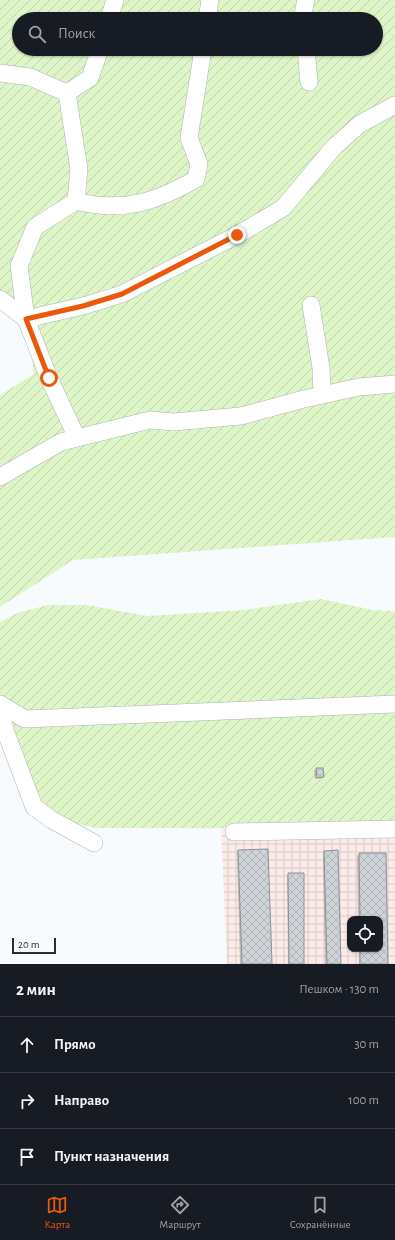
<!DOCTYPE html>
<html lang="ru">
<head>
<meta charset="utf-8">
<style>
  :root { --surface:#171b24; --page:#20242c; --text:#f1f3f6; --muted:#9ea1a6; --line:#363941; --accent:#ea580c }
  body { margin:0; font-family:"Alegreya Sans",sans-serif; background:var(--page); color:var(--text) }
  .controls { position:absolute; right:12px; bottom:12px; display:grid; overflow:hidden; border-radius:8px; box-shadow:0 1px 3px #0004 }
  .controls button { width:36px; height:36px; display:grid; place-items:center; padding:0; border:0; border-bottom:1px solid var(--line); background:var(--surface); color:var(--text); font:20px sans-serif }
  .scale { position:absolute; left:12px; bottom:10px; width:44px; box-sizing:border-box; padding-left:4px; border:2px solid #2a2c2e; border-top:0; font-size:11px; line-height:14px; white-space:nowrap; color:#2a2c2e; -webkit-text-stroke:3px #f8fbfe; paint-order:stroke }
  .stop { position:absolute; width:12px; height:12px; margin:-9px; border:3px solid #ea580c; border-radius:50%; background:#fff }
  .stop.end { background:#ea580c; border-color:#fff; box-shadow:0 1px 4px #0008 }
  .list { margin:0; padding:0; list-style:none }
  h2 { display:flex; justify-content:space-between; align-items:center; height:52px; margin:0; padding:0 16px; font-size:17px }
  h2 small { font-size:13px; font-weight:400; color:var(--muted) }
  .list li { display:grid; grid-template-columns:26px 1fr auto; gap:12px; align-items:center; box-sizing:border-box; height:56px; padding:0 16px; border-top:1px solid var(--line) }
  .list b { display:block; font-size:15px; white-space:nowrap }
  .list em { font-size:13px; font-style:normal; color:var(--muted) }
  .icon { flex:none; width:22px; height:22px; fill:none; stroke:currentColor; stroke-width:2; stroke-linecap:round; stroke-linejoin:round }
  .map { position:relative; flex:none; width:395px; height:964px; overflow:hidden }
  .search { position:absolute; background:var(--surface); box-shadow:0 1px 3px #0004; left:12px; right:12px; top:12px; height:44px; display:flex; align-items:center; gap:10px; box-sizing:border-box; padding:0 14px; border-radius:22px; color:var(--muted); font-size:15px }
  .sheet { height:220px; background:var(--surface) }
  nav { display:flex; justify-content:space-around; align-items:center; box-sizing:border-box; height:56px; border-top:1px solid var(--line); background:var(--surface); font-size:11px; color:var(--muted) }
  nav a { display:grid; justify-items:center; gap:2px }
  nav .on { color:var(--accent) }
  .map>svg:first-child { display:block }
  .industrial { fill:url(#industrial-grid); fill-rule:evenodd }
  .garden { fill:url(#garden-furrows); fill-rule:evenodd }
  .shadow { fill:#0003 }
  .building { fill:url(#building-cross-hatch); stroke:#8c9095 }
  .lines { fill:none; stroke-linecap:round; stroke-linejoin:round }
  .minor-casing { stroke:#afb4b9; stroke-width:18 }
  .minor { stroke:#fff; stroke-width:17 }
  .route { stroke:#ea580c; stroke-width:5 }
</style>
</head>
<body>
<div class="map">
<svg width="395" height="964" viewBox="0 0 395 964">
  <defs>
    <pattern id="industrial-grid" width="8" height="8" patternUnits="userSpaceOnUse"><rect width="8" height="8" fill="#fcece9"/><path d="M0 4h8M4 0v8" fill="none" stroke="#d8cbc8"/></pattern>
    <pattern id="garden-furrows" width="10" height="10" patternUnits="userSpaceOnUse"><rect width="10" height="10" fill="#def5c7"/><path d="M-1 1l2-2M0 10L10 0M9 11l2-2" fill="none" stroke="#bfd2ab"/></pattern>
    <pattern id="building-cross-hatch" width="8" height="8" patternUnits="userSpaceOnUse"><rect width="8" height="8" fill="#ced3d8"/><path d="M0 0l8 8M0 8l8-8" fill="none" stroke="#b1b5ba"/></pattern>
  </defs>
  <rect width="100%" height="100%" fill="#f8fbfe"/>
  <!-- industrial -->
  <path class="industrial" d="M221 829H395V964H227ZM350 919H380V949H350Z"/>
  <!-- garden -->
  <g class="garden">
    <path d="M0 0H395V537L73 560 0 607V395L34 374 30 340 8 311 0 304ZM19 19H376V49H19Z"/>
    <path d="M321 599 373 610 395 611V829L95 828 57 819 29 798 0 700V622L17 613 48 605H87L147 616 244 610Z"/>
  </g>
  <!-- shadow -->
  <g class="shadow">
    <path d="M316 769 323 777 321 778 315 779 314 771Z"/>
    <path d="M238 851 271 964H240L237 853Z"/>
    <path d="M325 852 340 964H325L323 853Z"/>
    <path d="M359 854H385L387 964H359V949H380V919H358L357 856Z"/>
    <path d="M288 874 303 964H288L287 876Z"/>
  </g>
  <!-- building -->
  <g class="building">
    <path d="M316 768H323L324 777 317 778Z"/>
    <path d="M268 849 272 964H242L238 850Z"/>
    <path d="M338 850 341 964H327L324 851Z"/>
    <path d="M359 853H386L388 964H360V949H380V919H360Z"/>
    <path d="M288 873H304V964H289Z"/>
  </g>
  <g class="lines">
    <defs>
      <g id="minor">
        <path d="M109 19 115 0"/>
        <path d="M207 19 210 0"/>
        <path d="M302 19 306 0"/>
        <path d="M100 49 90 78 67 93 79 169 76 201 35 227 19 266 26 319 83 306 122 294 237 235 283 208 334 147 360 124 395 105"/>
        <path d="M306 49 309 82"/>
        <path d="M0 73 30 77 67 93"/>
        <path d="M76 201C122 213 156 202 196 179L199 164 189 138 203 49"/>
        <path d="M0 299 26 319 49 378 77 438"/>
        <path d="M311 305 321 368 322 395"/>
        <path d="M0 477 61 442 150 420 174 422 241 416 304 399 359 387 395 384"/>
        <path d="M0 704 25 719 395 704"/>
        <path d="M0 710 6 733 34 807 52 820 94 843"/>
        <path d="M234 832 395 829"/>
      </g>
    </defs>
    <!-- minor casing -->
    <use href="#minor" class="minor-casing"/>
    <!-- minor -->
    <use href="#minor" class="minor"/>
  </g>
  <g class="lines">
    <!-- route -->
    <path class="route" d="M49 378 26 319 83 306 122 294 237 235"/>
  </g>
</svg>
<div class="controls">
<button><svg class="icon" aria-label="locate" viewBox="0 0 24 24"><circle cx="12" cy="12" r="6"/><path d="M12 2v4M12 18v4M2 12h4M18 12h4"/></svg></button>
</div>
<div class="scale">20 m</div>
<div class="stop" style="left:49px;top:378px"></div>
<div class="stop end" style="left:237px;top:235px"></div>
<div class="search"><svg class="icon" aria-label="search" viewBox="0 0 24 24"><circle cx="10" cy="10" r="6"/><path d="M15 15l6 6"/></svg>Поиск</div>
</div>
<section class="sheet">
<h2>2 мин<small>Пешком · 130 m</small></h2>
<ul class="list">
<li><svg class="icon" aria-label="ahead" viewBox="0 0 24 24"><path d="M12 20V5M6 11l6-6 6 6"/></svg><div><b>Прямо</b></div><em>30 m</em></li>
<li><svg class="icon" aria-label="right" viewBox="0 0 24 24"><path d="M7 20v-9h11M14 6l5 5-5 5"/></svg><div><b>Направо</b></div><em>100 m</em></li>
<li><svg class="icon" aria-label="arrive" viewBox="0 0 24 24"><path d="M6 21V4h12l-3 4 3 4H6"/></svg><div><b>Пункт назначения</b></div></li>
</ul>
</section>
<nav>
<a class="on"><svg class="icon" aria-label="map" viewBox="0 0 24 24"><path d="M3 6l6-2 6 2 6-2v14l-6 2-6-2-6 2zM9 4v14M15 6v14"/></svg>Карта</a>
<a><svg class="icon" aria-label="directions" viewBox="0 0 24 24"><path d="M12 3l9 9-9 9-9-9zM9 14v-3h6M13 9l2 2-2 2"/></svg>Маршрут</a>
<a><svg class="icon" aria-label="saved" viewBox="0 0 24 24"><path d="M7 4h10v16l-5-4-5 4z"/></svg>Сохранённые</a>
</nav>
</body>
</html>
